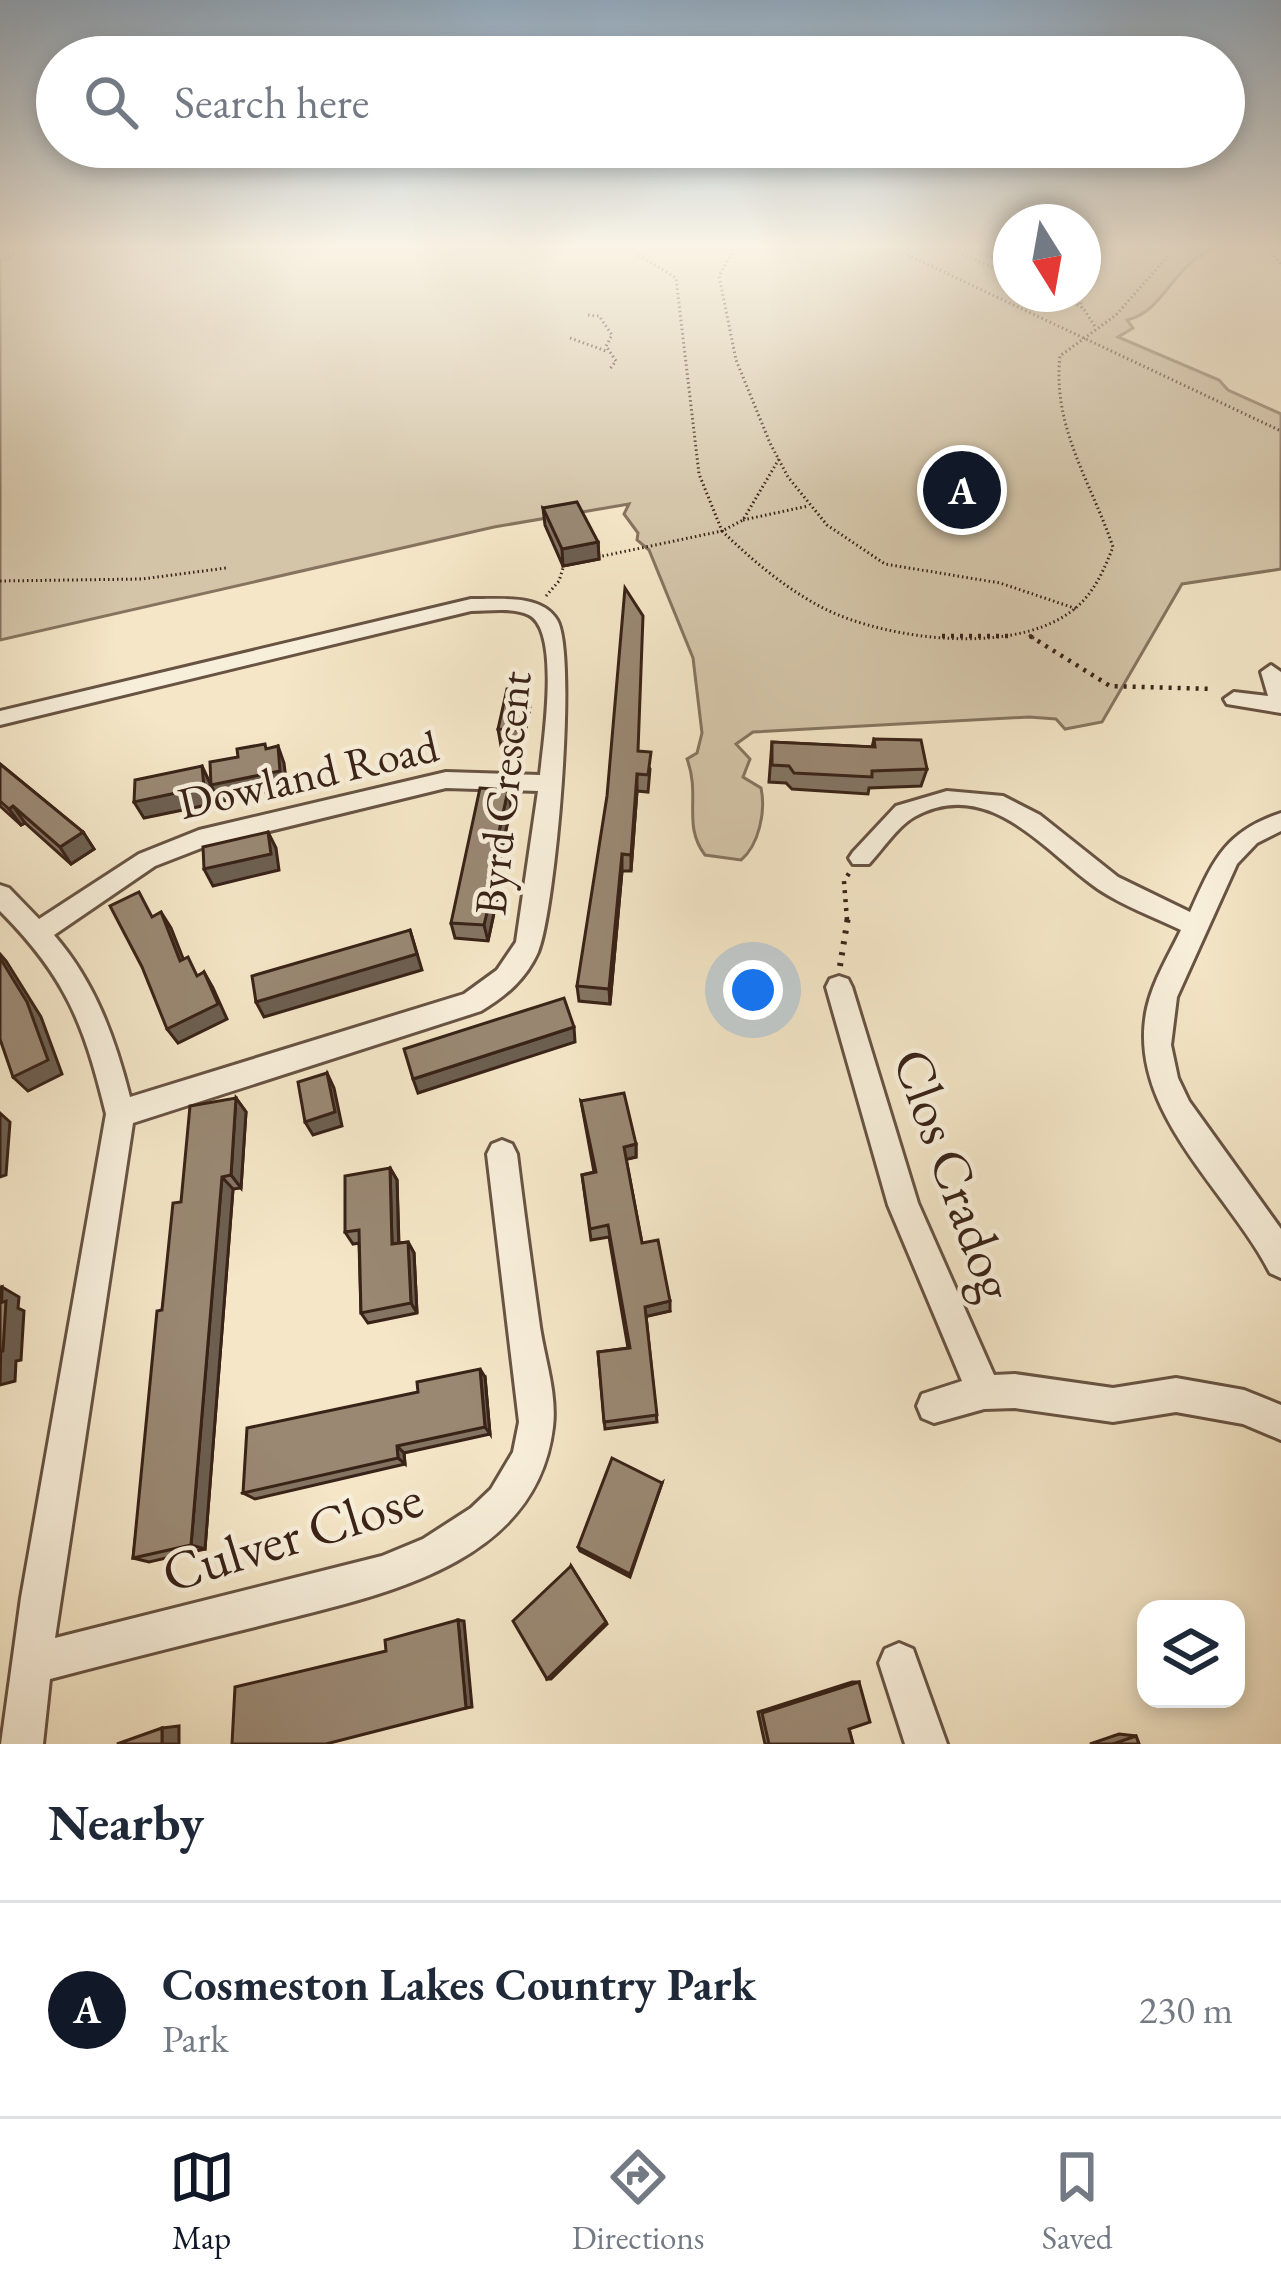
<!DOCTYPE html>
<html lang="en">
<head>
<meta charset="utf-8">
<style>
  :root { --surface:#fff; --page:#f2f2f3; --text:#1f2937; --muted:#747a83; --line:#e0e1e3; --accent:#111827 }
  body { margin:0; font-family:"EB Garamond",serif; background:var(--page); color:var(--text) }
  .controls { position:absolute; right:36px; bottom:36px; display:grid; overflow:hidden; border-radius:24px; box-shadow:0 6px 18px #0003 }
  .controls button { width:108px; height:108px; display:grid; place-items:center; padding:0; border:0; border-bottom:3px solid var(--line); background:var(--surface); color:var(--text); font:60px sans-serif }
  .compass { position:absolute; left:993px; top:204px; width:108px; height:108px; border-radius:50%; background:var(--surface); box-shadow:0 6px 18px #0003; rotate:169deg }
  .you { position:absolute; left:753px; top:990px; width:42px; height:42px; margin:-30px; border:9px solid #fff; border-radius:50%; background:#1a73e8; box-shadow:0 0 0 18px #1a73e833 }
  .badge { display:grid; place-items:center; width:78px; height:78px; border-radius:50%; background:var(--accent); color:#fff; font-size:39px; font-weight:700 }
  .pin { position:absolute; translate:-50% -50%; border:6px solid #fff; box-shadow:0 3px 12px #0006 }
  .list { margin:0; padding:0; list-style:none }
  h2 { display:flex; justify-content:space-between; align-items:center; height:156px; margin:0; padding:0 48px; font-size:51px }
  h2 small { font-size:39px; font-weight:400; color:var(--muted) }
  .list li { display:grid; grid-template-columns:78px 1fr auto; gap:36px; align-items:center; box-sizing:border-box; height:216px; padding:0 48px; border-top:3px solid var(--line) }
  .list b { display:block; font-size:45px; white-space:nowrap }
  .list p { margin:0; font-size:39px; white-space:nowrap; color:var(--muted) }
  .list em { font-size:39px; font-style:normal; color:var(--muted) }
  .icon { flex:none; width:66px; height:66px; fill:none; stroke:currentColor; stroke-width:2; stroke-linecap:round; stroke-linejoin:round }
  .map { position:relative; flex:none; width:1281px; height:1744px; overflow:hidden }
  .search { position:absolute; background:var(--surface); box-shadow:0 6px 18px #0003; left:36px; right:36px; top:36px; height:132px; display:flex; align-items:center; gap:30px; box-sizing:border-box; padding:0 42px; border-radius:66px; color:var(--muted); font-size:45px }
  .sheet { height:372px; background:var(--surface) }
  nav { display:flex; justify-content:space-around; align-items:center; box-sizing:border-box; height:168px; border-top:3px solid var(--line); background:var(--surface); font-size:33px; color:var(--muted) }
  nav a { display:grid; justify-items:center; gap:6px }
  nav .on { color:var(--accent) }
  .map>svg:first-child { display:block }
  .green { fill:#d4c5a9; stroke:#867460; stroke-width:3 }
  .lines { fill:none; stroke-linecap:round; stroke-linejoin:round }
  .minor-casing { stroke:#685343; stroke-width:6 }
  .path-far2 { stroke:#392217; stroke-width:3; stroke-dasharray:1.5 3; stroke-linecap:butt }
  .path-far1 { stroke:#392217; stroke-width:4.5; stroke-dasharray:3 6; stroke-linecap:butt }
  .path { stroke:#392217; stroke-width:6; stroke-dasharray:3 8; stroke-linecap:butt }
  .minor { fill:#f8efdb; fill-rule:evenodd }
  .wall { fill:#847563; stroke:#392217; stroke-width:3 }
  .shaded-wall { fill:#6c5f50; stroke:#392217; stroke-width:3 }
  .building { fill:#9a8873; stroke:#392217; stroke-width:3 }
  .labels { text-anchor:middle; stroke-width:9; stroke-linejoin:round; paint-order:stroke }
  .street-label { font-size:45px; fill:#392217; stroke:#f8efdb }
  .near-street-label { font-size:54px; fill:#392217; stroke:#f8efdb }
</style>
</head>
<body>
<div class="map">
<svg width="1281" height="1744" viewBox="0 0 1281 1744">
  <rect width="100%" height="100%" fill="#f4e6c7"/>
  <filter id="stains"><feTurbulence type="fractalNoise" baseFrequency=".00167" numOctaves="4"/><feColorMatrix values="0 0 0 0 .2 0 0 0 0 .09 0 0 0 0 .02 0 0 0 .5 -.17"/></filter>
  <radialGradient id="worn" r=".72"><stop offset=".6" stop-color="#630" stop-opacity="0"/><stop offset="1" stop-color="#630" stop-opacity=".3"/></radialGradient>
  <!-- green -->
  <path class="green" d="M0 249H1011V294H1083V249H1215C1174 261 1165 312 1127 320L1133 328 1118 337 1219 380 1228 390 1281 414V569L1182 584 1102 722 1065 729 1056 719 1029 717 753 732 736 744 750 759 743 777 761 788C766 811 759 845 741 860L705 855C682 825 701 796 687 759L697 753 702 733 693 658 649 550 637 540 638 533 624 514 629 504 494 527 0 640Z"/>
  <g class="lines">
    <defs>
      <g id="minor">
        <path d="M471 599C497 600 541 593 557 620 578 655 555 912 538 952 526 979 506 996 481 1011L133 1123 55 1638 382 1556 423 1539 471 1508 491 1489 513 1452 519 1422 487 1154 492 1144 502 1140 512 1144 517 1154C524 1212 532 1269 540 1327 545 1360 557 1394 553 1427 536 1571 369 1597 255 1627 186 1644 118 1661 50 1679L43 1744H1L21 1598 106 1114C84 1024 66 977 0 911V885L9 888 39 919 139 854 199 830 446 772 540 775C543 743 561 631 529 615 512 607 489 611 471 611L0 725V711ZM446 788 538 791 516 942 497 970 464 994 130 1097C115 1038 95 982 54 935L155 866 204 847Z"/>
        <path d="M1271 665 1281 672V713L1227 704 1224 699 1234 692 1268 696 1261 672Z"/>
        <path d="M947 791 1003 796 1040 815 1118 877 1190 912C1213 861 1224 832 1281 813V831L1257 843 1237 864 1177 997 1171 1045 1178 1078 1189 1101 1281 1229V1278L1270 1273C1228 1190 1125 1110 1147 1008 1153 981 1169 955 1181 930 1154 917 1123 906 1098 889 1045 852 989 775 914 817 897 827 882 850 869 864H853L849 858 853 852 896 806Z"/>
        <path d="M839 976 848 979 852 987 918 1203 994 1375 1015 1374 1113 1388 1176 1378 1244 1390 1281 1405V1440L1243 1424 1176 1412 1113 1422 1015 1408 984 1409 934 1423 922 1418 917 1406 922 1394 962 1381 888 1205 826 987 830 979Z"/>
        <path d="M899 1643 913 1649 947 1744H905L879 1663 885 1649Z"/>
      </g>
    </defs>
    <!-- minor casing -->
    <use href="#minor" class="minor-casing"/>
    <!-- path-far2 -->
    <g class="path-far2">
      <path d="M661 249H673"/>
      <path d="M734 249 719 276 736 360 770 443 788 477 827 525 885 564 1000 583 1077 609"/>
      <path d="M895 249 1281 431"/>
      <path d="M950 249 1011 275"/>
      <path d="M975 249 1011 267"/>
      <path d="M1268 249 1281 264"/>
      <path d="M0 261 26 249"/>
      <path d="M1083 261 1089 249"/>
      <path d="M1057 294 1083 308 1096 328"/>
      <path d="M1078 294 1082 308"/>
      <path d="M588 315 599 316 612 335 606 346 616 361 609 370"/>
      <path d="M570 338 606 351"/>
      <path d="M779 459 743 520 722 531C753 561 786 589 825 609 890 641 1026 658 1081 603 1097 587 1105 567 1113 547 1091 482 1052 427 1060 356L1116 315 1174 249"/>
      <path d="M743 520 808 506"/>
      <path d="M598 557 722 531 699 474 676 278 629 249"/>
      <path d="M0 581 142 579 226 568"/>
      <path d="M546 596 559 581 564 565"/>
      <path d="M1029 635 1035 639"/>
    </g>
    <!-- path-far1 -->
    <g class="path-far1">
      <path d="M942 636H1010"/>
      <path d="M1030 636 1110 686 1213 689"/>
      <path d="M847 920 844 881 850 872"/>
    </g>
    <!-- path -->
    <path class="path" d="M840 966 848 917"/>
    <!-- minor -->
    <use href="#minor" class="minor"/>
  </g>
  <!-- wall -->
  <g class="wall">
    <path d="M543 508 598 542 599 559 563 566 545 525Z"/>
    <path d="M528 690 530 707 522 747 501 746 498 729Z"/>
    <path d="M874 739 927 769 921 786 869 788 868 794 792 789 786 783 769 782 772 742 872 747Z"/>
    <path d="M638 752 650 769 648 792 637 791 631 871H622L610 1004 579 1001 577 986Z"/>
    <path d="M0 764 83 832 94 849 71 864 25 823 21 825 0 806Z"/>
    <path d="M508 790 511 807 494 884 497 899 488 941 455 938 451 923Z"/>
    <path d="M236 1098 246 1112 241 1188 233 1189 205 1549 149 1562 133 1558 162 1310 181 1202Z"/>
    <path d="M581 1101 636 1144V1157L626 1159 642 1243 670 1311 646 1316 657 1422 605 1429 598 1352 628 1348 609 1237 591 1240 582 1175 594 1172Z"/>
    <path d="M390 1168 397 1180 399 1243 408 1242 414 1253 417 1313 368 1323 361 1313 359 1243 353 1244 345 1232Z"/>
    <path d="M485 1377 490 1434 404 1453 405 1464 255 1499 243 1493Z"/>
    <path d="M662 1483 630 1577 580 1551 578 1547Z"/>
    <path d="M852 1682H859L849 1729 853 1744H765L758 1712Z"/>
    <path d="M1119 1734 1136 1736 1139 1744H1090Z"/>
  </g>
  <!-- shaded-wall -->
  <g class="shaded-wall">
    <path d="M598 542 599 559 563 566 562 549Z"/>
    <path d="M528 690 530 707 522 747 520 730Z"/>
    <path d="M278 746 284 763 287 787 219 802 211 785Z"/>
    <path d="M202 766 210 783 212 804 144 818 134 802Z"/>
    <path d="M637 774V791L631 871V855Z"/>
    <path d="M508 790 511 807 494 884 497 899 488 941 484 925 488 883Z"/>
    <path d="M13 806 25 823 21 825 9 809Z"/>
    <path d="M83 832 94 849 71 864 60 847Z"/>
    <path d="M268 832 276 848 279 870 213 886 204 869Z"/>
    <path d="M622 854V871L610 1004 609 989Z"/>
    <path d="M161 912 171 928 190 976 180 961Z"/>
    <path d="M410 930 422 970 264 1017 256 1002Z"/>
    <path d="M0 954 6 961 41 1017 62 1074 28 1091 13 1077Z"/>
    <path d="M204 972 213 988 227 1019 178 1043 167 1029Z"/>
    <path d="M574 1027 575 1042 418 1093 413 1079Z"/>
    <path d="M327 1073 334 1088 342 1126 313 1135 305 1122Z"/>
    <path d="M236 1098 246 1112 241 1188 231 1175Z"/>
    <path d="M0 1113 10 1122 6 1175 0 1177Z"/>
    <path d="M636 1144V1157L624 1160V1147Z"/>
    <path d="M390 1168 397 1180 399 1256 392 1244Z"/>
    <path d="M222 1177 233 1189 205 1549 191 1545Z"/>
    <path d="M408 1242 414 1253 417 1313 411 1303Z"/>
    <path d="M2 1287 19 1297 18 1308 24 1311 21 1360 16 1361 15 1381 0 1385Z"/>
    <path d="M670 1301V1311L644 1317 645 1307Z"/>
    <path d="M480 1369 485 1377 490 1434 485 1427Z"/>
    <path d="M397 1446 404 1453 405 1464 398 1458Z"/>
    <path d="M571 1566 607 1624 551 1679H547Z"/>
    <path d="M458 1620 464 1621 472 1707 466 1708Z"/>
    <path d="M179 1726V1744H162V1728Z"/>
  </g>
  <!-- building -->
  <g class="building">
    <path d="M577 502 598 542 562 549 543 508Z"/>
    <path d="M625 588 643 616 638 751 651 752 648 775 637 774 631 855 622 854 609 989 577 986 607 796Z"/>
    <path d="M507 689 528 690 520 730 498 729Z"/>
    <path d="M874 739 921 740 927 769 872 771V777L794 773 789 766 772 765V742L875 747Z"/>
    <path d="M265 744 266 749 278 746 280 771 211 785 210 762 238 757 237 749Z"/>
    <path d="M0 764 83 832 60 847 13 806 9 809 0 801Z"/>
    <path d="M202 766 204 787 134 802 135 780Z"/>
    <path d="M480 788 508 790 488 883H494L484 925 451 923Z"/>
    <path d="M268 832 271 854 204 869 203 847Z"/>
    <path d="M139 892 152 917 161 912 180 961 188 957 197 976 204 972 218 1004 167 1029 142 967 110 906Z"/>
    <path d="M410 930 417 954 256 1002 252 976Z"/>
    <path d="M0 958 27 1002 48 1060 13 1077 0 1039Z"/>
    <path d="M564 998 574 1027 413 1079 404 1049Z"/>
    <path d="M327 1073 335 1112 305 1122 298 1082Z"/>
    <path d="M624 1093 636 1144 624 1147 642 1243 658 1240 670 1301 645 1307 657 1415 604 1422 598 1352 630 1348 608 1225 590 1229 582 1175 596 1172 581 1101Z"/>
    <path d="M236 1098 231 1175 222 1177 191 1545 133 1558 157 1311 162 1310 173 1203 181 1202 190 1106Z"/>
    <path d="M390 1168 392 1244 408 1242 411 1303 361 1313 359 1230 345 1232V1176Z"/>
    <path d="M2 1287 0 1303 6 1301 3 1351 0 1352V1288Z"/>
    <path d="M480 1369 485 1427 397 1446 398 1458 243 1493 247 1428 418 1392 417 1382Z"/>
    <path d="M612 1458 662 1483 630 1574 578 1547Z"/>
    <path d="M571 1566 606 1622 547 1679 513 1621Z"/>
    <path d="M458 1620 466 1708 326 1744H232L235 1687 386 1651 385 1640Z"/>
    <path d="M859 1682 870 1722 849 1729 853 1744H769L762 1713Z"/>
    <path d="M162 1728V1744H117Z"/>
    <path d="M1136 1736 1139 1744H1113Z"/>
  </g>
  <!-- sky -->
  <linearGradient id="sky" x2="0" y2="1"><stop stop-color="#93adc3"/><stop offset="0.5" stop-color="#faf4e6"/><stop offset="1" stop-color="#faf4e6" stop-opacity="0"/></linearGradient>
  <rect width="1281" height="494" fill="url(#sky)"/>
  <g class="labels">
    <!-- street labels -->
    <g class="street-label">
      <text transform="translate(308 774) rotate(-13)" y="16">Dowland Road</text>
      <text transform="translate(502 793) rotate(-84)" y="16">Byrd Crescent</text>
    </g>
    <!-- near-street labels -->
    <g class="near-street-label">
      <text transform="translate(955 1174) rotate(70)" y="19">Clos Cradog</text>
      <text transform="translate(292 1535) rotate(-17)" y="19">Culver Close</text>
    </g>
  </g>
  <rect width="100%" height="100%" filter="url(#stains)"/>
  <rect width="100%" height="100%" fill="url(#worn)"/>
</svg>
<div class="controls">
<button><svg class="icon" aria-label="layers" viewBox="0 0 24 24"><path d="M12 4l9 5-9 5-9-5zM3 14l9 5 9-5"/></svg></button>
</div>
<svg class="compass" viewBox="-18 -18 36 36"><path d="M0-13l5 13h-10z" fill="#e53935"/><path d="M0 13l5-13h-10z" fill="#747a83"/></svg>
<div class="you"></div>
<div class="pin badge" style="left:962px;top:490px">A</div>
<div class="search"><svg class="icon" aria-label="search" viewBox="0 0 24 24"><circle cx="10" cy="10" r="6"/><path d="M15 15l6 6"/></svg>Search here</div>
</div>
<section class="sheet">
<h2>Nearby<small></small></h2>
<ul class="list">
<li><span class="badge">A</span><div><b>Cosmeston Lakes Country Park</b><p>Park</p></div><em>230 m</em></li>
</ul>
</section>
<nav>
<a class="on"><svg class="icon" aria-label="map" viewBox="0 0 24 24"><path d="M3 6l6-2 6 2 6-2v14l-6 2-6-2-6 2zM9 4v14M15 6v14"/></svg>Map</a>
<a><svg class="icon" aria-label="directions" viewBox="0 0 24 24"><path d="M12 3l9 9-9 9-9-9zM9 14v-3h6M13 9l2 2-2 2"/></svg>Directions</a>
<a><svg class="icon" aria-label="saved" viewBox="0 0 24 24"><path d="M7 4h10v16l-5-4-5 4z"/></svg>Saved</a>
</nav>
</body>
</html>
